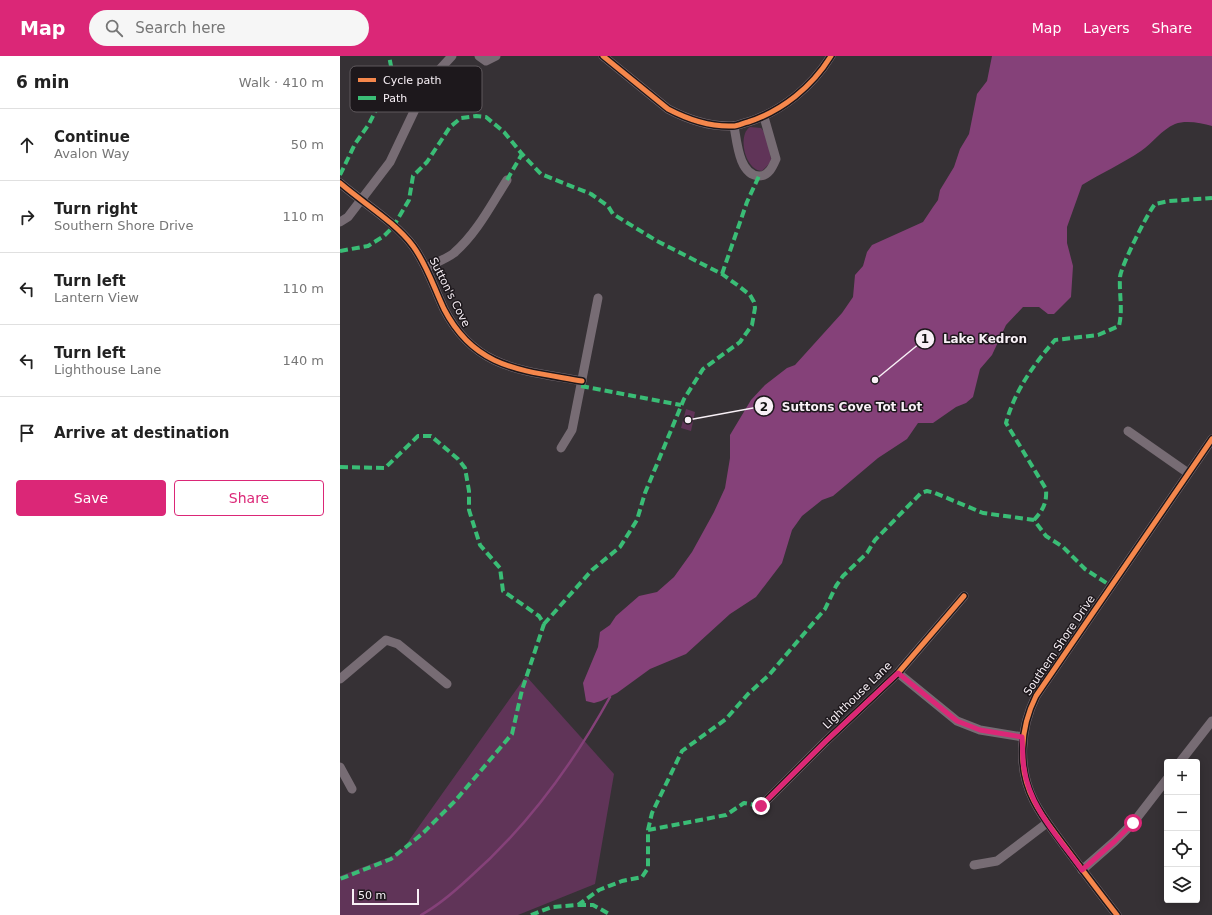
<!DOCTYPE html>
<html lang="en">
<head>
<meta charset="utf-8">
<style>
  :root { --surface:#fff; --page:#f6f6f6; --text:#222; --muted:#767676; --line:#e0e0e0; --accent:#db2777 }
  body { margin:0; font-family:"DejaVu Sans",sans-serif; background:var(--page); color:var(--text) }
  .controls { position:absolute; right:12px; bottom:12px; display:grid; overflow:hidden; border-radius:4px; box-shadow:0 2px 10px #0003 }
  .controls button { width:36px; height:36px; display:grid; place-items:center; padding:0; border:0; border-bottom:1px solid var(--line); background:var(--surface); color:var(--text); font:20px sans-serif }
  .scale { position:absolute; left:12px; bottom:10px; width:67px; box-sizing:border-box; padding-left:4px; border:2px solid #f8f0f6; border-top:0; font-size:11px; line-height:14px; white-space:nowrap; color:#f8f0f6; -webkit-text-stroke:3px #1d181c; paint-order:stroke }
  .stop { position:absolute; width:12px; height:12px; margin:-9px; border:3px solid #db2777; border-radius:50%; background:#fff }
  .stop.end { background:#db2777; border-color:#fff; box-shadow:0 1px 4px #0008 }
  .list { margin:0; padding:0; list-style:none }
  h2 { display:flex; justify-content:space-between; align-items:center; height:52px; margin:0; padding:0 16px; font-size:17px }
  h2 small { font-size:13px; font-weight:400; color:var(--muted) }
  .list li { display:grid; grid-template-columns:26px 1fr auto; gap:12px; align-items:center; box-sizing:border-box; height:72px; padding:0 16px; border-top:1px solid var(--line) }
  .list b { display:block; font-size:15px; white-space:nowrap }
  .list p { margin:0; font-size:13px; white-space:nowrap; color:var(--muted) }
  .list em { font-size:13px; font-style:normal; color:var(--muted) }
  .actions { display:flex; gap:8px; padding:12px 16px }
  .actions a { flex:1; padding:9px 0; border:1px solid var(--accent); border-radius:4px; text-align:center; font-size:14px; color:var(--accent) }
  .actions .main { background:var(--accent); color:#fff }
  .icon { flex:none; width:22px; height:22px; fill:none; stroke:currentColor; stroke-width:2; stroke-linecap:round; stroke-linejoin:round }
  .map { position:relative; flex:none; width:872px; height:859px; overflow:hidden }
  header { display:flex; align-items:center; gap:24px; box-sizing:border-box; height:56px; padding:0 20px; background:var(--accent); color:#fff }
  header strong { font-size:19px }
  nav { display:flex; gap:22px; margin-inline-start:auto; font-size:14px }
  .search { width:280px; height:36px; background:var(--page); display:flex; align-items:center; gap:10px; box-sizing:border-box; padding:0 14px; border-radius:22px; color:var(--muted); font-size:15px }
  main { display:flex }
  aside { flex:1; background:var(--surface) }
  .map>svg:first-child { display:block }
  .green { fill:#603458 }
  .water { fill:#854179 }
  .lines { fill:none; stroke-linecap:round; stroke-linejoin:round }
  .stream { stroke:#854179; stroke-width:2.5 }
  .minor { stroke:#776c74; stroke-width:9 }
  .quiet { stroke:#3abd76; stroke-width:4; stroke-dasharray:8 4; stroke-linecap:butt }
  .cycleway-casing { stroke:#1d181c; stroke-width:8 }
  .cycleway { stroke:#f5874c; stroke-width:5 }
  .route { stroke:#db2777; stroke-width:5 }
  .labels { text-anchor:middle; stroke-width:3; stroke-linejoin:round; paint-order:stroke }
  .street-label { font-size:11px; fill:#f8f0f6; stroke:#1d181c }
  .key { fill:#1d181c; stroke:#5f595d; stroke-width:1 }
  .key-label { font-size:11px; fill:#f8f0f6 }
  .leader { fill:none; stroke:#f8f0f6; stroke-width:1.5 }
  .callout-dot { fill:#f8f0f6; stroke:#1d181c; stroke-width:1.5 }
  .mark-label { font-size:12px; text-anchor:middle; font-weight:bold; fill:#111 }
  .callout-label { font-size:12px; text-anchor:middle; font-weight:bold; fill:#f8f0f6; stroke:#1d181c; stroke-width:3; stroke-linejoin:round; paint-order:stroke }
</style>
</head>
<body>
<header>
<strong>Map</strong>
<div class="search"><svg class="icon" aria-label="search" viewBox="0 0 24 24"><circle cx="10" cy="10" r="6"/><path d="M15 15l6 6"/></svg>Search here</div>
<nav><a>Map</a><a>Layers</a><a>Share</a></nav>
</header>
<main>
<aside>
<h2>6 min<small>Walk · 410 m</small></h2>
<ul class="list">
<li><svg class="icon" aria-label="ahead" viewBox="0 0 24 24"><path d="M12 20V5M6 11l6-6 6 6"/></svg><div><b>Continue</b><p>Avalon Way</p></div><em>50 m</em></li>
<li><svg class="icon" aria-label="right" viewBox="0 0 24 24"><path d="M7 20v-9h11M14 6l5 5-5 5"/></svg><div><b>Turn right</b><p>Southern Shore Drive</p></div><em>110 m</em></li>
<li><svg class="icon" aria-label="left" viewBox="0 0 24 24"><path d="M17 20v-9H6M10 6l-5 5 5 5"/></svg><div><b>Turn left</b><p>Lantern View</p></div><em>110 m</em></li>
<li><svg class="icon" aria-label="left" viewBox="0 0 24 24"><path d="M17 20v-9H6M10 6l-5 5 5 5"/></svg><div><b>Turn left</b><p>Lighthouse Lane</p></div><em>140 m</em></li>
<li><svg class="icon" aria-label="arrive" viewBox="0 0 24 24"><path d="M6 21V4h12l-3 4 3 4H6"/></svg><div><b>Arrive at destination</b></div></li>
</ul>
<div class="actions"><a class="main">Save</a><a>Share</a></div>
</aside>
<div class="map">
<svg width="872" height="859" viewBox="0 0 872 859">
  <rect width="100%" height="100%" fill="#363135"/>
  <!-- green -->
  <g class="green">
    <path d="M410 71 421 72 426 78 431 103 430 107 422 115C405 115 397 79 410 71Z"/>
    <path d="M346 353 355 356 351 375 341 372Z"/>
    <path d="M186 620 274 718 255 828 178 859H0V820L60 797Z"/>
  </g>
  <!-- water -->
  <path class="water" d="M652 0H872V70C861 67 846 64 835 68 821 74 813 87 801 95 782 108 761 117 742 129L727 171V187L733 210 731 241 714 258H708L699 251H683L666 269 652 299 640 313 633 341 626 347 616 351 593 367H578L567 383 538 402 493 440 482 444 462 460 452 474 442 507 416 541 390 558 346 598 310 613 277 637 261 645 254 647 246 645 243 627 258 591 260 576 270 569 276 560 299 540 317 536 334 521 352 496 374 456 385 432 390 402V379L411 344 425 329 447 312 455 309 502 257 513 241 515 219 523 210 527 196 532 189 583 166 593 151 598 144 600 134 614 111 620 93 629 78 637 38 647 25Z"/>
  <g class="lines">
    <!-- stream -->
    <path class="stream" d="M81 859C99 849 114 836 129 822 187 771 233 708 270 641"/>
    <!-- minor -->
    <g class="minor">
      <path d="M139 0 146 5 156 0"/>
      <path d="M263 0 328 53C347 63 371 71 393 70 398 70 403 67 408 66 442 55 472 31 491 0"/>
      <path d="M394 70C397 86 399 119 419 120 429 120 433 110 436 103L424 61"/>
      <path d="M0 127C23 147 55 166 73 190 87 209 94 232 104 253 135 313 181 314 242 325"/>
      <path d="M0 166 8 161 50 106 88 26 112 0"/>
      <path d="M86 212C95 207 106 203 114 197 137 177 151 149 167 124"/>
      <path d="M788 375 848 417"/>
      <path d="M221 392 232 374 258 242"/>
      <path d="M558 617 617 665 640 674 683 681"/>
      <path d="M0 623 46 584 58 588 107 628"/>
      <path d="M840 706 872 665"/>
      <path d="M0 711 12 733"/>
      <path d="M421 750 486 685 558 617 624 540"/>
      <path d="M634 809 657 805 707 767"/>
      <path d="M742 814 775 785 793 767 827 723"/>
      <path d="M777 859C759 836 741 812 723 788 713 774 702 761 694 745 677 712 680 672 696 640L872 383"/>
    </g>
    <!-- quiet -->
    <g class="quiet">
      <path d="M0 119 15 88 29 68 43 40 52 15 49 0"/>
      <path d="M167 124 182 98"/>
      <path d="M0 195 28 190 44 180 53 171 69 144 73 120 87 106 110 71 121 62 136 60 146 61 164 76 182 98 201 118 251 138 268 150 273 158 317 185 382 218 400 231 410 239 414 246 415 252 412 269 400 286 363 313 344 343 305 437 297 464 280 491 252 514 204 568"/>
      <path d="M382 218 407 146 419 120"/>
      <path d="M241 330 341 349"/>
      <path d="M0 411 45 412 78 380H91L118 403 125 412 129 435V454L140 489 160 512 163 535 199 560 204 568 182 634 172 678 115 745 82 778 51 803 0 823"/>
      <path d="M694 464C703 454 707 447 706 433L666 367C674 336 694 308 715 284L758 279 779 270C783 253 779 238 780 221 781 210 807 158 815 148L829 145 872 142"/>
      <path d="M308 774 386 759 404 747 421 750"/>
      <path d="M238 849H253L271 859"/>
      <path d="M191 859 212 851 238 849 259 834 282 825 302 821 308 812V774L312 757 342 695 386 663 408 638 429 619 485 553 496 530 503 520 527 497 535 484 581 437 587 435 595 437 643 457 694 464 706 480 723 491 745 513 771 530"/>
    </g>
    <defs>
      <g id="cycleway">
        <path d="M263 0 328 53C347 63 371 71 393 70 398 70 403 67 408 66 442 55 472 31 491 0"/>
        <path d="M0 127C23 147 55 166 73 190 87 209 94 232 104 253 135 313 181 314 242 325"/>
        <path d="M421 750 486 685 558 617 624 540"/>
        <path d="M777 859C759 836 741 812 723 788 713 774 702 761 694 745 677 712 680 672 696 640L872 383"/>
      </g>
    </defs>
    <!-- cycleway casing -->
    <use href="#cycleway" class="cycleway-casing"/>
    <!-- cycleway -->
    <use href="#cycleway" class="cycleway"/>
  </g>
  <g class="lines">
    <!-- route -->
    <path class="route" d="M421 750 486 685 558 617 617 665 640 674 682 681C683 692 682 702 684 712 689 751 720 783 742 814L775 785 793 767"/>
  </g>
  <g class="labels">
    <!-- street labels -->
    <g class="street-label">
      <text transform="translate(110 236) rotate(63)" y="4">Sutton's Cove</text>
      <text transform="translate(719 589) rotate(-56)" y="4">Southern Shore Drive</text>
      <text transform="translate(517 639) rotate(-44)" y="4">Lighthouse Lane</text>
    </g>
  </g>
  <!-- legend -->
  <rect x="10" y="10" width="132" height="46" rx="6" class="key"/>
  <rect x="18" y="22" width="18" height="4" fill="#f5874c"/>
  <rect x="18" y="40" width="18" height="4" fill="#3abd76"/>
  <g class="key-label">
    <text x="43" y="28">Cycle path</text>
    <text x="43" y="46">Path</text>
  </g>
  <!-- callouts -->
  <path class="leader" d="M535 324L585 283M348 364L424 350"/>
  <g class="callout-dot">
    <circle cx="535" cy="324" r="4"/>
    <circle cx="348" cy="364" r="4"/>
    <circle cx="585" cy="283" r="10"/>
    <circle cx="424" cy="350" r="10"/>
  </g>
  <g class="mark-label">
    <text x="585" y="287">1</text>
    <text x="424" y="355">2</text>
  </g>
  <g class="callout-label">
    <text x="645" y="287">Lake Kedron</text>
    <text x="512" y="355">Suttons Cove Tot Lot</text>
  </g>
</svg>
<div class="controls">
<button>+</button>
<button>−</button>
<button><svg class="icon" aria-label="locate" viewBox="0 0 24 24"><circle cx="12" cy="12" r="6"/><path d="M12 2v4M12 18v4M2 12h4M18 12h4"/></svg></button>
<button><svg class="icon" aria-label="layers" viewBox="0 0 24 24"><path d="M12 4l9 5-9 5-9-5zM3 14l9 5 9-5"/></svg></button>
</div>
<div class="scale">50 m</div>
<div class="stop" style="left:793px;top:767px"></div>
<div class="stop end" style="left:421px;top:750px"></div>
</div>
</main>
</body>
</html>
